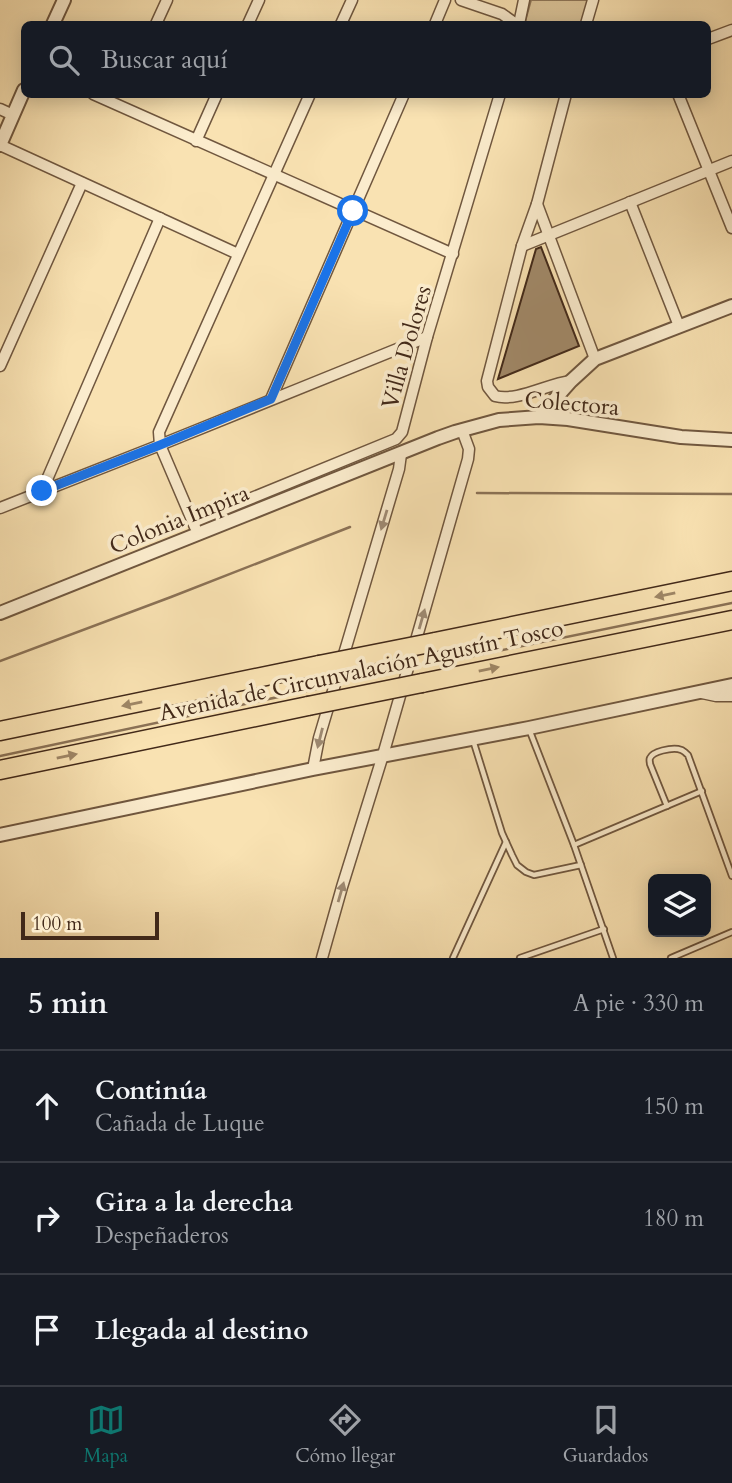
<!DOCTYPE html>
<html lang="es">
<head>
<meta charset="utf-8">
<style>
  :root { --surface:#171b24; --page:#20242c; --text:#f1f3f6; --muted:#9ea1a6; --line:#363941; --accent:#0f766e }
  body { margin:0; font-family:Cardo,serif; background:var(--page); color:var(--text) }
  .controls { position:absolute; right:21px; bottom:21px; display:grid; overflow:hidden; border-radius:10px; box-shadow:0 4px 18px #0003 }
  .controls button { width:63px; height:63px; display:grid; place-items:center; padding:0; border:0; border-bottom:2px solid var(--line); background:var(--surface); color:var(--text); font:35px sans-serif }
  .scale { position:absolute; left:21px; bottom:18px; width:138px; box-sizing:border-box; padding-left:7px; border:4px solid #422919; border-top:0; font-size:19px; line-height:24px; white-space:nowrap; color:#422919; -webkit-text-stroke:5px #fbeccd; paint-order:stroke }
  .stop { position:absolute; width:21px; height:21px; margin:-16px; border:5px solid #1a73e8; border-radius:50%; background:#fff }
  .stop.end { background:#1a73e8; border-color:#fff; box-shadow:0 2px 7px #0008 }
  .list { margin:0; padding:0; list-style:none }
  h2 { display:flex; justify-content:space-between; align-items:center; height:91px; margin:0; padding:0 28px; font-size:30px }
  h2 small { font-size:23px; font-weight:400; color:var(--muted) }
  .list li { display:grid; grid-template-columns:46px 1fr auto; gap:21px; align-items:center; box-sizing:border-box; height:112px; padding:0 28px; border-top:2px solid var(--line) }
  .list b { display:block; font-size:26px; white-space:nowrap }
  .list p { margin:0; font-size:23px; white-space:nowrap; color:var(--muted) }
  .list em { font-size:23px; font-style:normal; color:var(--muted) }
  .icon { flex:none; width:38px; height:38px; fill:none; stroke:currentColor; stroke-width:2; stroke-linecap:round; stroke-linejoin:round }
  .map { position:relative; flex:none; width:732px; height:958px; overflow:hidden }
  .search { position:absolute; background:var(--surface); box-shadow:0 4px 18px #0003; left:21px; right:21px; top:21px; height:77px; display:flex; align-items:center; gap:18px; box-sizing:border-box; padding:0 24px; border-radius:10px; color:var(--muted); font-size:26px }
  .sheet { height:427px; background:var(--surface) }
  nav { display:flex; justify-content:space-around; align-items:center; box-sizing:border-box; height:98px; border-top:2px solid var(--line); background:var(--surface); font-size:19px; color:var(--muted) }
  nav a { display:grid; justify-items:center; gap:4px }
  nav .on { color:var(--accent) }
  .map>svg:first-child { display:block }
  .green { fill:#dac398; stroke:#8e7658; stroke-width:2 }
  .lines { fill:none; stroke-linecap:round; stroke-linejoin:round }
  .stream { stroke:#8b7256; stroke-width:2.5 }
  .building { fill:#a18969; stroke:#422919; stroke-width:2 }
  .service-casing { stroke:#70573f; stroke-width:8 }
  .minor-casing { stroke:#70573f; stroke-width:13 }
  .tertiary-casing { stroke:#70573f; stroke-width:16 }
  .motorway-casing { stroke:#422919; stroke-width:21 }
  .service { stroke:#fbeccd; stroke-width:4.5 }
  .minor { stroke:#fbeccd; stroke-width:10 }
  .tertiary { stroke:#fbeccd; stroke-width:12 }
  .motorway { stroke:#f9e2b2; stroke-width:18 }
  .motorway-bridge-casing { stroke:#422919; stroke-width:21; stroke-linecap:butt }
  .motorway-bridge { stroke:#f9e2b2; stroke-width:18 }
  .oneway { fill:#9e8a73 }
  .oneway2 { fill:#9e8666 }
  .route { stroke:#1a73e8; stroke-width:9 }
  .labels { text-anchor:middle; stroke-width:7; stroke-linejoin:round; paint-order:stroke }
  .street-label { font-size:23px; fill:#422919; stroke:#fbeccd }
</style>
</head>
<body>
<div class="map">
<svg width="732" height="958" viewBox="0 0 732 958">
  <rect width="100%" height="100%" fill="#f9e2b2"/>
  <filter id="stains"><feTurbulence type="fractalNoise" baseFrequency=".00286" numOctaves="4"/><feColorMatrix values="0 0 0 0 .2 0 0 0 0 .09 0 0 0 0 .02 0 0 0 .5 -.17"/></filter>
  <radialGradient id="worn" r=".72"><stop offset=".6" stop-color="#630" stop-opacity="0"/><stop offset="1" stop-color="#630" stop-opacity=".3"/></radialGradient>
  <!-- green -->
  <path class="green" d="M531 0H588L582 24H526L525 22Z"/>
  <g class="lines">
    <!-- stream -->
    <g class="stream">
      <path d="M477 493 732 494"/>
      <path d="M0 661 171 597 350 527"/>
      <path d="M425 666 732 603"/>
      <path d="M0 756 316 689"/>
    </g>
  </g>
  <!-- building -->
  <path class="building" d="M541 247 579 346 498 379 536 249Z"/>
  <g class="lines">
    <defs>
      <g id="service">
        <path d="M529 729 574 845 613 958"/>
        <path d="M473 740 502 833 512 855 517 865 526 872 534 875 581 865"/>
        <path d="M667 806 650 764C650 762 649 760 650 758 653 751 671 748 678 749 684 750 683 751 688 755L732 876"/>
        <path d="M574 845 702 791"/>
        <path d="M453 958 506 842"/>
        <path d="M520 958 604 929"/>
        <path d="M671 958 732 932"/>
      </g>
      <g id="minor">
        <path d="M461 0 502 14 516 24"/>
        <path d="M156 24 167 0"/>
        <path d="M248 24 259 0"/>
        <path d="M341 24 352 0"/>
        <path d="M435 24 445 0"/>
        <path d="M519 24 524 0"/>
        <path d="M586 24 593 0"/>
        <path d="M708 39 732 30"/>
        <path d="M93 94 453 254"/>
        <path d="M566 94 537 204 522 246 487 381 488 387 495 396C517 402 547 384 571 381"/>
        <path d="M678 94 732 228"/>
        <path d="M0 109 13 115"/>
        <path d="M196 141 217 94"/>
        <path d="M0 145 238 254"/>
        <path d="M630 202 679 326"/>
        <path d="M537 204 595 359"/>
        <path d="M522 246 732 161"/>
        <path d="M0 366 82 183"/>
        <path d="M271 399 404 94"/>
        <path d="M42 491 160 218"/>
        <path d="M0 508 160 445 427 337"/>
        <path d="M193 522 396 439 402 432 427 337 500 94"/>
        <path d="M195 527 160 445 159 432 310 94"/>
        <path d="M702 693 716 696H732"/>
        <path d="M313 769 319 738 399 469 401 454"/>
        <path d="M322 958 342 887 383 755 468 459 469 449 462 430"/>
      </g>
      <g id="tertiary">
        <path d="M53 24 64 0"/>
        <path d="M0 145 24 90"/>
        <path d="M539 417 571 381 595 359 732 306"/>
        <path d="M0 613 438 438 455 432 499 420 539 417 568 419 681 437 732 440"/>
        <path d="M0 835 313 769 529 728 732 685"/>
      </g>
      <g id="motorway">
        <path d="M435 642 732 581"/>
        <path d="M422 683 732 620"/>
        <path d="M0 731 319 665"/>
        <path d="M0 770 308 706"/>
      </g>
    </defs>
    <!-- service casing -->
    <use href="#service" class="service-casing"/>
    <!-- minor casing -->
    <use href="#minor" class="minor-casing"/>
    <!-- tertiary casing -->
    <use href="#tertiary" class="tertiary-casing"/>
    <!-- motorway casing -->
    <use href="#motorway" class="motorway-casing"/>
    <!-- service -->
    <use href="#service" class="service"/>
    <!-- minor -->
    <use href="#minor" class="minor"/>
    <!-- tertiary -->
    <use href="#tertiary" class="tertiary"/>
    <!-- motorway -->
    <use href="#motorway" class="motorway"/>
    <defs>
      <g id="motorway-bridge">
        <path d="M319 665 435 642"/>
        <path d="M308 706 422 683"/>
      </g>
    </defs>
    <!-- motorway-bridge casing -->
    <use href="#motorway-bridge" class="motorway-bridge-casing"/>
    <!-- motorway-bridge -->
    <use href="#motorway-bridge" class="motorway-bridge"/>
  </g>
  <!-- one-way arrows -->
  <defs><path id="oneway-solid" d="M-6-.8H1V-3.2L6.5 0L1 3.2V.8H-6Z" transform="scale(1.75)"/></defs>
  <g class="oneway">
    <use href="#oneway-solid" transform="translate(384 520) rotate(107)"/>
    <use href="#oneway-solid" transform="translate(422 619) rotate(-74)"/>
    <use href="#oneway-solid" transform="translate(320 738) rotate(104)"/>
    <use href="#oneway-solid" transform="translate(341 892) rotate(-74)"/>
  </g>
  <g class="oneway2">
    <use href="#oneway-solid" transform="translate(665 595) rotate(168)"/>
    <use href="#oneway-solid" transform="translate(489 669) rotate(-12)"/>
    <use href="#oneway-solid" transform="translate(132 704) rotate(168)"/>
    <use href="#oneway-solid" transform="translate(67 756) rotate(-12)"/>
  </g>
  <g class="lines">
    <!-- route -->
    <path class="route" d="M42 491 160 445 271 399 353 211"/>
  </g>
  <g class="labels">
    <!-- street labels -->
    <g class="street-label">
      <text transform="translate(406 347) rotate(-74)" y="8">Villa Dolores</text>
      <text transform="translate(572 403) rotate(5)" y="8">Colectora</text>
      <text transform="translate(179 519) rotate(-22)" y="8">Colonia Impira</text>
      <text transform="translate(361 670) rotate(-12)" y="8">Avenida de Circunvalación Agustín Tosco</text>
    </g>
  </g>
  <rect width="100%" height="100%" filter="url(#stains)"/>
  <rect width="100%" height="100%" fill="url(#worn)"/>
</svg>
<div class="controls">
<button><svg class="icon" aria-label="layers" viewBox="0 0 24 24"><path d="M12 4l9 5-9 5-9-5zM3 14l9 5 9-5"/></svg></button>
</div>
<div class="scale">100 m</div>
<div class="stop" style="left:353px;top:211px"></div>
<div class="stop end" style="left:42px;top:491px"></div>
<div class="search"><svg class="icon" aria-label="search" viewBox="0 0 24 24"><circle cx="10" cy="10" r="6"/><path d="M15 15l6 6"/></svg>Buscar aquí</div>
</div>
<section class="sheet">
<h2>5 min<small>A pie · 330 m</small></h2>
<ul class="list">
<li><svg class="icon" aria-label="ahead" viewBox="0 0 24 24"><path d="M12 20V5M6 11l6-6 6 6"/></svg><div><b>Continúa</b><p>Cañada de Luque</p></div><em>150 m</em></li>
<li><svg class="icon" aria-label="right" viewBox="0 0 24 24"><path d="M7 20v-9h11M14 6l5 5-5 5"/></svg><div><b>Gira a la derecha</b><p>Despeñaderos</p></div><em>180 m</em></li>
<li><svg class="icon" aria-label="arrive" viewBox="0 0 24 24"><path d="M6 21V4h12l-3 4 3 4H6"/></svg><div><b>Llegada al destino</b></div></li>
</ul>
</section>
<nav>
<a class="on"><svg class="icon" aria-label="map" viewBox="0 0 24 24"><path d="M3 6l6-2 6 2 6-2v14l-6 2-6-2-6 2zM9 4v14M15 6v14"/></svg>Mapa</a>
<a><svg class="icon" aria-label="directions" viewBox="0 0 24 24"><path d="M12 3l9 9-9 9-9-9zM9 14v-3h6M13 9l2 2-2 2"/></svg>Cómo llegar</a>
<a><svg class="icon" aria-label="saved" viewBox="0 0 24 24"><path d="M7 4h10v16l-5-4-5 4z"/></svg>Guardados</a>
</nav>
</body>
</html>
